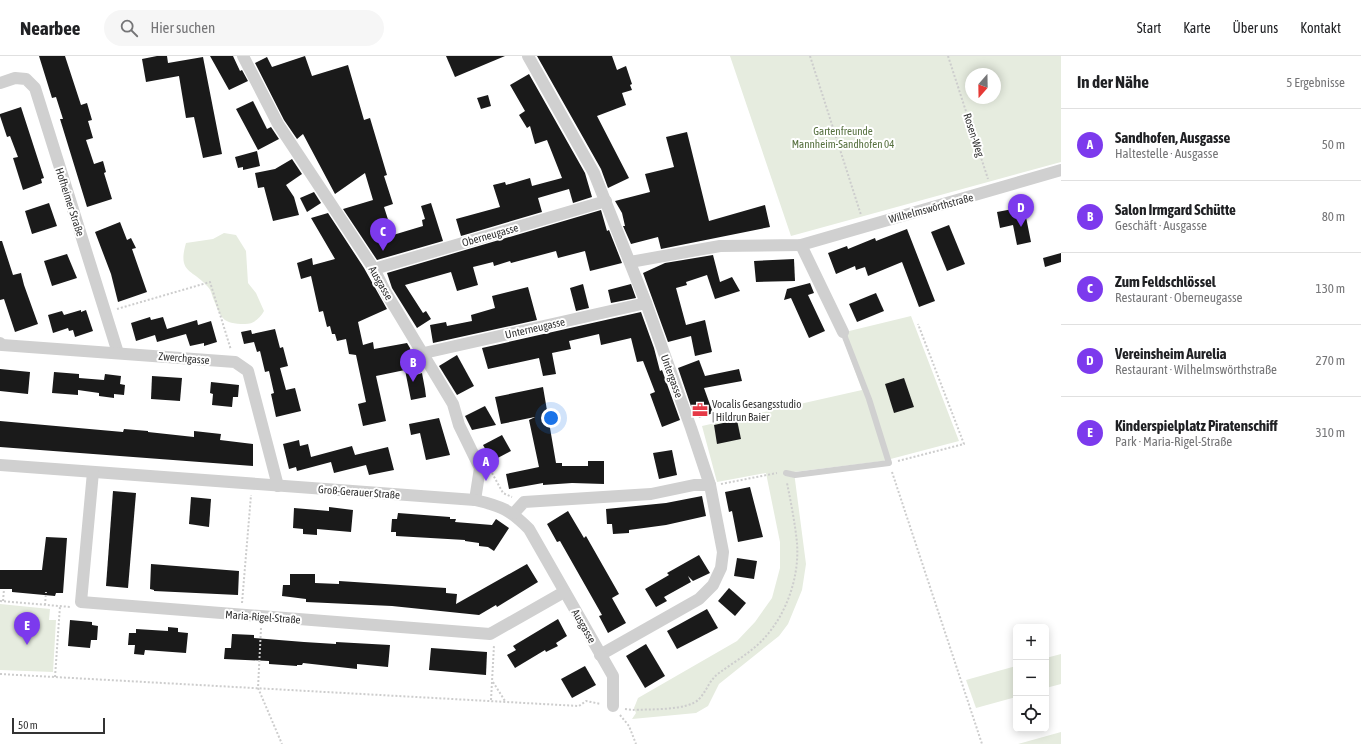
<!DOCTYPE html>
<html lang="de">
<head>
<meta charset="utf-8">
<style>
  :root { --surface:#fff; --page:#f6f6f6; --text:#202124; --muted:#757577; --line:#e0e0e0; --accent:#7c3aed }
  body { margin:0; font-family:"Asap Condensed",sans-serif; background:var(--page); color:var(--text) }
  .controls { position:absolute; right:12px; bottom:12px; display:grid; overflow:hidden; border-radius:6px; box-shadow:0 2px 10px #0003 }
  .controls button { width:36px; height:36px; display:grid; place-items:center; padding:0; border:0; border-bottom:1px solid var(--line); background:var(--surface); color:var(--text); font:20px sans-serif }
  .compass { position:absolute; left:965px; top:12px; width:36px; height:36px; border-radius:50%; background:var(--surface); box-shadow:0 2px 10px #0003; rotate:200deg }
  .scale { position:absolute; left:12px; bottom:10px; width:93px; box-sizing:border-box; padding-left:4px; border:2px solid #333; border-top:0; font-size:11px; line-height:14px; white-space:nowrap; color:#333; -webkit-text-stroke:3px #fff; paint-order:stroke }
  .you { position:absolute; left:551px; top:362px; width:14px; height:14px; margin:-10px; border:3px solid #fff; border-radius:50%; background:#1a73e8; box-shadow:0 0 0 6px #1a73e833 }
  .badge { display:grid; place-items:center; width:26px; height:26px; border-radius:50%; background:var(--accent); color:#fff; font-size:13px; font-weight:700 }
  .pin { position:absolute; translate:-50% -33px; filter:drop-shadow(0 1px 2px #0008) }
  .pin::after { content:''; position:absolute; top:21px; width:14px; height:12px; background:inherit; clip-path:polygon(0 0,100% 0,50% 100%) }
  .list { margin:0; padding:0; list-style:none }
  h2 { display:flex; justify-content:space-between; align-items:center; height:52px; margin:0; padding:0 16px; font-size:17px }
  h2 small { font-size:13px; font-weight:400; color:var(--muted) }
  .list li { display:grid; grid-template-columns:26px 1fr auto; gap:12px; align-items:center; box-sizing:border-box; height:72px; padding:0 16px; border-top:1px solid var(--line) }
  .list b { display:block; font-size:15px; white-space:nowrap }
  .list p { margin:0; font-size:13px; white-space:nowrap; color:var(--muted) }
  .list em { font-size:13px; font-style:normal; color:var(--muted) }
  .icon { flex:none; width:22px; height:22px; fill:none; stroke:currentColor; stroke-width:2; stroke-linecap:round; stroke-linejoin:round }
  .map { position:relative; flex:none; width:1061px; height:688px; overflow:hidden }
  header { display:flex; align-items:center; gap:24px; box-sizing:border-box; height:56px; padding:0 20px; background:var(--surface); border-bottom:1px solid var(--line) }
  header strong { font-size:19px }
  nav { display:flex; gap:22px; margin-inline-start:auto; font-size:14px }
  .search { width:280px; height:36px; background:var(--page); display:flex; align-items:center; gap:10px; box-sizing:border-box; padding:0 14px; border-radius:22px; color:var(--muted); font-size:15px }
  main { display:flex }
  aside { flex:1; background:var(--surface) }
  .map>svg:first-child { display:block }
  .green { fill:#e6ecdf; fill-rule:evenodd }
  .building { fill:#1a1a1a }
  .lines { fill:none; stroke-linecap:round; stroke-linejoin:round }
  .path { stroke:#cdcdcd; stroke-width:2; stroke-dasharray:2 2; stroke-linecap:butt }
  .lane { stroke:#d0d0d0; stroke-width:6 }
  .street { stroke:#d0d0d0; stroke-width:12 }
  .labels { text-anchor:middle; stroke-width:4; stroke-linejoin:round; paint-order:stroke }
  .park-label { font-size:11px; fill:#56703f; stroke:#fff }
  .street-label { font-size:11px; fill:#333; stroke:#fff }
  .poi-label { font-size:11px; fill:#333; stroke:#fff; text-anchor:start }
</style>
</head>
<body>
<header>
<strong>Nearbee</strong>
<div class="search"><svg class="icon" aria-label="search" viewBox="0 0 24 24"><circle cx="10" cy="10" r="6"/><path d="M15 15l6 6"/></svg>Hier suchen</div>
<nav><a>Start</a><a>Karte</a><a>Über uns</a><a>Kontakt</a></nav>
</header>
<main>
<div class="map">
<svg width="1061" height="688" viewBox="0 0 1061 688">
  <rect width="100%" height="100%" fill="#fff"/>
  <!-- green -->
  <g class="green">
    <path d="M730 0H1061V106L791 180ZM971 18H995V42H971Z"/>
    <path d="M224 177 236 179 246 195 248 227 256 237 264 255C260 262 254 268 245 268 222 268 221 262 213 242 212 239 211 234 208 231 193 213 177 218 186 187L213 183Z"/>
    <path d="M911 260 959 385 883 405 794 416 806 508 802 534 788 568 779 580 719 628 708 650 696 657 632 663 636 657 634 652 638 642 737 585 755 566 772 542 780 512V486L766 417 717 426 702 370 862 334 841 277Z"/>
    <path d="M0 548 50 553 49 564H56L53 616 0 614Z"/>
    <path d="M1061 598V628L1046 632V602Z"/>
    <path d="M1016 610V641L976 652 966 624Z"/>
    <path d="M1061 676V688H1018Z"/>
  </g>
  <!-- building -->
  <g class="building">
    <path d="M39 0H65L81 49 87 47 92 64 88 65 93 82 86 84 94 108 103 105 106 116 104 117 112 143 87 151 60 63H63L56 41 52 42Z"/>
    <path d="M157 0H167L168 7 203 1 222 98 203 102 194 61 186 62 179 20 146 26 142 3Z"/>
    <path d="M210 0H233L240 15 242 14 248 25 229 34Z"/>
    <path d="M305 0 312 20 348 9 364 64 370 62 387 119 384 120 393 148 384 151 393 179 423 170 422 164 425 163 421 150 431 147 443 185 377 204 343 153 373 144 365 117 335 138 303 78 297 83 284 64 255 7 267 1 272 11Z"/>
    <path d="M446 0H505L455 21Z"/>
    <path d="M537 0H612L617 14 626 10 632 28 630 29 632 34 622 37 626 49 597 60 629 122 608 132 601 113Z"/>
    <path d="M529 18 585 117 592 141 573 147 569 133 538 142 542 156 461 180 456 163 500 151 493 129 505 126 506 129 530 122 532 130 562 122 547 84 535 88 530 70 527 72 519 59 525 55 510 29Z"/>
    <path d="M488 39 491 50 481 53 477 42Z"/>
    <path d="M253 45 267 73 271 71 279 83 258 94 236 53Z"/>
    <path d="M21 51 44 122 41 123 42 127 23 134 13 102 18 101 10 80 7 81 0 60V58Z"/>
    <path d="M687 76 709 165 765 149 770 171 661 193 658 181 631 188 623 170H625L622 157 615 145 650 136 645 118 674 111 666 81Z"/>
    <path d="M257 95 260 110 243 114V111L238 112 235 101Z"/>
    <path d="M292 103 302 118 286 129 294 141 299 159 273 165 264 131 258 132 255 117 275 113Z"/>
    <path d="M314 136 321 147 307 156 300 142Z"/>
    <path d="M49 147 57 170 32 178 25 155Z"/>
    <path d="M1024 151 1031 186 1017 189 1013 169 1000 172 997 156Z"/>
    <path d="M601 154 607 175 609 174 622 207 590 215 585 195 558 202 556 195 511 207 510 205 494 210 493 206 473 211 478 229 457 235 451 216 405 229 423 257 426 255 431 263 417 272 392 232 387 217Z"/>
    <path d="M328 157 364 212 387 253 358 266 363 289 373 286 374 293 407 287 410 292 416 319 422 317 425 333 426 341 411 344 405 314 376 320 386 365 363 370 358 348 366 346 356 299 349 298 346 283 337 285 335 278H332L330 270 327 271 323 255 319 256 311 220 301 223 297 207 312 202 313 209 335 203 311 162Z"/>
    <path d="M120 166 127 184 131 182 136 192 132 193 147 236 118 246 111 218 95 176Z"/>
    <path d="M949 169 965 208 947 215 931 176Z"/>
    <path d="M907 173 935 245 919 251 902 206 868 220 865 211 856 214 855 210 836 218 828 197 847 190 848 193 875 182 876 185Z"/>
    <path d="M0 185H2L13 219 21 217 24 229 38 268 15 276 4 243 0 244Z"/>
    <path d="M1061 197V206L1045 211 1043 202Z"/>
    <path d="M67 198 77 222 52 230 44 205Z"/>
    <path d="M713 199 720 226 732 221 740 235 715 243 707 219 686 226 687 229 676 232 686 269 705 264 712 296 695 300 691 280 668 286 643 217 665 207Z"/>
    <path d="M794 203 795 225 756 226 754 205Z"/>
    <path d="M810 227 814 237 808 239 825 275 809 282 791 242 784 244 787 233Z"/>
    <path d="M583 228 589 252 576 255 570 232Z"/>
    <path d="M631 228 636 242 611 247 608 234Z"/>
    <path d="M528 231 537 264 433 287 430 269 446 266 447 270 472 265 471 259 495 252 492 240Z"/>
    <path d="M876 237 884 255 857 266 849 248Z"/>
    <path d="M81 254V256L86 254 93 275 75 281 73 274 69 275 68 272 53 277 48 259 62 255 64 259Z"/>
    <path d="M641 256 654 292 660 315 662 314 680 364 662 371 650 338 655 336 643 305 637 306 631 282 601 289 599 278 569 285 571 293 552 297 556 318 543 320 539 302 488 313 482 292Z"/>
    <path d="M150 261 151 264 163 261 167 273 197 264 198 269 211 265 217 286 204 290V287L190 290 186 278 157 286 155 279 136 285 131 267Z"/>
    <path d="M275 273 280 292 283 291 288 310 280 312 286 334 295 332 301 355 276 361 271 338 274 337 269 315 265 316 260 295 257 296 254 286 244 288 241 276 251 274 252 278Z"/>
    <path d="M457 299 474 330 457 339 439 310Z"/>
    <path d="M699 304 705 320 739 313 742 325 704 332 713 357 699 362 698 358 694 359 678 312Z"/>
    <path d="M0 313 30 316 28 338 0 335Z"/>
    <path d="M54 316 79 318V322L104 324 105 318 121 320 120 328 125 329 124 339 114 338V342L99 340V337L78 334V339L52 337Z"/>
    <path d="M152 320 182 322 180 345 151 343Z"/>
    <path d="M904 322 914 351 894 357 885 328Z"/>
    <path d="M211 326 239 329 238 341H233L232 351 212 349 213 338 210 337Z"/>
    <path d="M543 331 556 407H562V410H588V405H604V428L572 427 543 429V427L509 433 506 418 539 411 529 364 535 361 501 368 495 341Z"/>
    <path d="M485 350 496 369 472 374 465 360Z"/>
    <path d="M439 362 450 399 426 404 420 377 411 379 409 368Z"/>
    <path d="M737 364 741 383 717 388 714 369Z"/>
    <path d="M0 365 123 376 124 373 148 375V376L194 381V375L221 378 220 384 253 388V410L0 391Z"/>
    <path d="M502 379 511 395 492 405 483 389Z"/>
    <path d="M299 384 300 390 308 388 311 401 352 390 355 399 388 391 394 414 369 419 366 409 334 417 331 406 297 415 296 411 289 413 283 388Z"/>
    <path d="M672 394 677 419 659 423 653 397Z"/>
    <path d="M750 431 763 481 738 486 732 455 729 456 725 436Z"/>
    <path d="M113 435 136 437 128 532 106 530Z"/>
    <path d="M702 440 706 460 666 469 629 474V477L613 478 612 468H607L606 453 666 447Z"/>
    <path d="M191 441 211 443 209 471 189 468Z"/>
    <path d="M329 451 353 454 351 476 317 473V479L303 478V473L293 472 294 452 329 455Z"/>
    <path d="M568 455 584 482 586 480 619 538 612 542 626 567 608 577 599 560 602 559 560 485 557 486 547 468Z"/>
    <path d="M398 457 450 461V463H456L455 466 492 469 496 463 509 472 494 495 488 491 479 490V487L465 485V484L396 480V476H391L392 463H397Z"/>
    <path d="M46 481 67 482 63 537H56L55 540 12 536V533H0V514H42Z"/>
    <path d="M699 499 710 517 693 525 688 520 691 526 664 541 667 545 656 551 645 533 669 519 667 517Z"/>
    <path d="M737 502 757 505 754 523 734 520Z"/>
    <path d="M151 508 239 515 238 539 154 535V534L150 533Z"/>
    <path d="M527 508 538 526 497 551 496 549 479 559 392 550 306 546V543L282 540 283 529H290V518H315V527L339 528V525L446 532V537L457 538 456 548Z"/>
    <path d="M729 532 746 547 735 560 718 545Z"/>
    <path d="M707 553 718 572 677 593 667 575Z"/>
    <path d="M558 563 567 580 556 587 558 590 546 596 545 594 515 612 507 599 516 594 513 590Z"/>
    <path d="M70 564 92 566V569L98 570 97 584H91L90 592 68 590Z"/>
    <path d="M168 571 178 572V576L188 577 186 597 145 594 144 599 134 598 135 589H128L129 577H136V573L168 575Z"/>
    <path d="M232 578 254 579V582L304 586 336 588V586L390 589 388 611 357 608V613L303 607 302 609H297V610L269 608V605L224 603 225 592H231Z"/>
    <path d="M646 588 665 620 645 632 626 600Z"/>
    <path d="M431 592 487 596 486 619 429 614Z"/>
    <path d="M585 610 596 629 572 642 561 623Z"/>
  </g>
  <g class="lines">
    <!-- path -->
    <g class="path">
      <path d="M810 0 861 159"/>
      <path d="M948 0 988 123"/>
      <path d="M117 253 210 226 231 294"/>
      <path d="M898 405 964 388 918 268"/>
      <path d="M892 416 982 688"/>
      <path d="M492 417 503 437 512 441"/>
      <path d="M721 428 777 417"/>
      <path d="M0 545 71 551"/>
      <path d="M3 545 4 533"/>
      <path d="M242 547 251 439"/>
      <path d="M45 549 46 536"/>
      <path d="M261 572 258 632 282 688"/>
      <path d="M0 618 579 650 586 645 601 648"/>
      <path d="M55 621 60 550"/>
      <path d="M493 626 505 645"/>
      <path d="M491 644 494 589"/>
      <path d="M625 653 632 654C648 653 688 655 699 643 707 635 709 624 719 617 730 609 743 601 754 592 783 568 800 525 797 487 795 467 791 447 787 427"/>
      <path d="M620 659 629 670 636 688"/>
    </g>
    <!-- lane -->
    <path class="lane" d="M786 417 795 419 889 407 869 343 843 276"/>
    <!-- street -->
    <g class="street">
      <path d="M243 0 278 68 374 213 385 235 453 348 459 369 480 412 475 444"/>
      <path d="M528 0 594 117 646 247 691 372 710 429 723 496 721 512 713 529 699 543 600 599"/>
      <path d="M0 27 15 22 26 23 35 32 118 297"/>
      <path d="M801 189 843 276"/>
      <path d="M630 206 720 190 801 189 1061 114"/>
      <path d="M374 213 606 145"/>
      <path d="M0 287 2 289 235 306 248 315 278 430"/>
      <path d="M424 297 646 247"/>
      <path d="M0 409 475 444C502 450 510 454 529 473L613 620V650"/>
      <path d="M93 416 81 546 490 578 564 536"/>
      <path d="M514 457 524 446 651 438 694 429H710"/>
    </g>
  </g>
  <!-- icons -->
  <defs>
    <symbol id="office-bare" viewBox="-9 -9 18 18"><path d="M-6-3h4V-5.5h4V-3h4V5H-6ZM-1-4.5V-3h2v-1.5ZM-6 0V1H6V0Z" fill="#e63946" stroke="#fff" stroke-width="2.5" paint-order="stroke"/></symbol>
  </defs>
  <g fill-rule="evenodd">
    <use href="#office-bare" x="689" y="343" width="22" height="22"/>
  </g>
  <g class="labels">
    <!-- park labels -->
    <g class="park-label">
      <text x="843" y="79">Gartenfreunde<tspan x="843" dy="13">Mannheim-Sandhofen 04</tspan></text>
    </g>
    <!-- street labels -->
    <g class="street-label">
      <text transform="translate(974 79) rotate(72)" y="4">Rosen-Weg</text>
      <text transform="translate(70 146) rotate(72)" y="4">Hofheimer Straße</text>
      <text transform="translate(931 152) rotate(-15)" y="4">Wilhelmswörthstraße</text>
      <text transform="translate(490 179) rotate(-16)" y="4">Oberneugasse</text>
      <text transform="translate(381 227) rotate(60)" y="4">Ausgasse</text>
      <text transform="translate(535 272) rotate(-13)" y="4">Unterneugasse</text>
      <text transform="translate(184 302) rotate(5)" y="4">Zwerchgasse</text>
      <text transform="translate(672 320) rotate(70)" y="4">Untergasse</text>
      <text transform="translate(359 436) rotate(4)" y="4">Groß-Gerauer Straße</text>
      <text transform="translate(263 561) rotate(4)" y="4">Maria-Rigel-Straße</text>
      <text transform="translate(584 570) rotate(60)" y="4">Ausgasse</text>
    </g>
    <!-- poi labels -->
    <g class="poi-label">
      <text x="712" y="352">Vocalis Gesangsstudio<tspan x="712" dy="13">| Hildrun Baier</tspan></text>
    </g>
  </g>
</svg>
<div class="controls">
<button>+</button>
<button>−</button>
<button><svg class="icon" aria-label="locate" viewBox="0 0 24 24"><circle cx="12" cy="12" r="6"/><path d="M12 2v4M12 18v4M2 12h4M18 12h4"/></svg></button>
</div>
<svg class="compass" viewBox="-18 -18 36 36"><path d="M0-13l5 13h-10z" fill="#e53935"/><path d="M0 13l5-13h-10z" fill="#757577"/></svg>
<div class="scale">50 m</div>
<div class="you"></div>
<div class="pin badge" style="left:486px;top:425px">A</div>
<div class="pin badge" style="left:413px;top:326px">B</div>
<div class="pin badge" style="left:383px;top:195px">C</div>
<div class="pin badge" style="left:1021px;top:171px">D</div>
<div class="pin badge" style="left:27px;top:589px">E</div>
</div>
<aside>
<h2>In der Nähe<small>5 Ergebnisse</small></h2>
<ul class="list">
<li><span class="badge">A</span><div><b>Sandhofen, Ausgasse</b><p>Haltestelle · Ausgasse</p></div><em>50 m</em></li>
<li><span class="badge">B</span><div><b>Salon Irmgard Schütte</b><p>Geschäft · Ausgasse</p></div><em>80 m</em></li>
<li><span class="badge">C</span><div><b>Zum Feldschlössel</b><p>Restaurant · Oberneugasse</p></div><em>130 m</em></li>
<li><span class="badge">D</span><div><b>Vereinsheim Aurelia</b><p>Restaurant · Wilhelmswörthstraße</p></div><em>270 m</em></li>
<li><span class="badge">E</span><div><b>Kinderspielplatz Piratenschiff</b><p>Park · Maria-Rigel-Straße</p></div><em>310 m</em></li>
</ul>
</aside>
</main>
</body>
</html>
